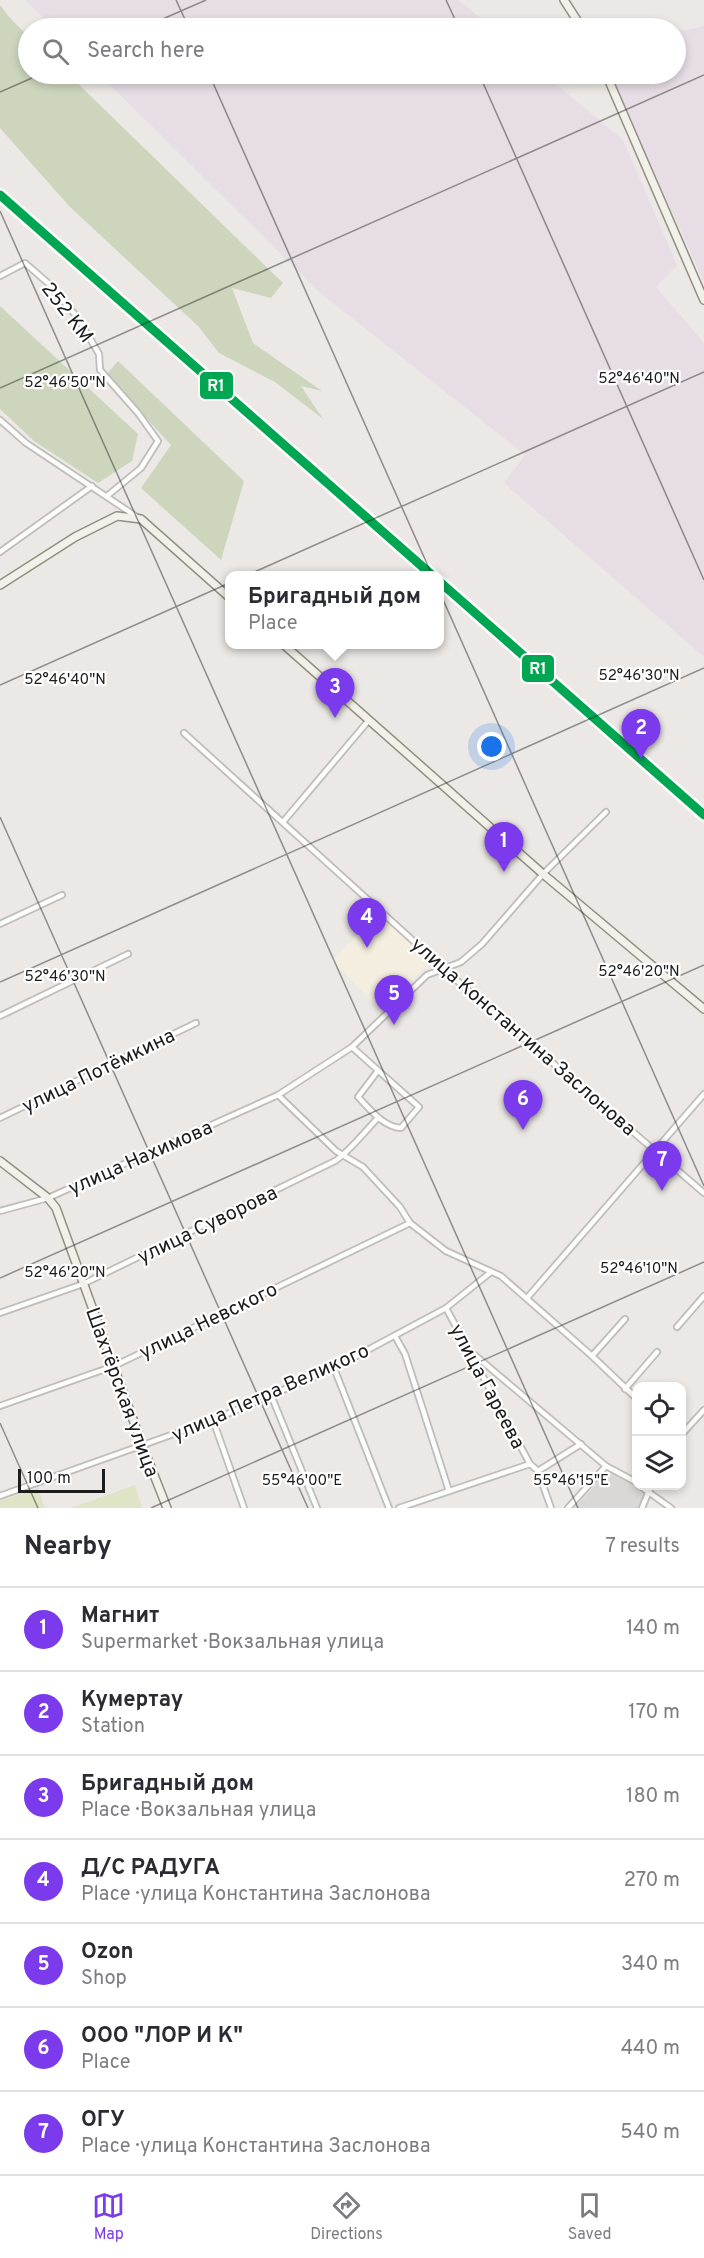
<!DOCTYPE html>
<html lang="en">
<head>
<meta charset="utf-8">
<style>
  :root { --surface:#fff; --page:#f7f7f7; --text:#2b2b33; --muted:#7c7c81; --line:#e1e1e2; --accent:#7c3aed }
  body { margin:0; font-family:Overpass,sans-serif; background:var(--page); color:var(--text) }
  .controls { position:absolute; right:18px; bottom:18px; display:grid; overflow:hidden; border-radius:12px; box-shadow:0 3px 9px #0003 }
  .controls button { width:54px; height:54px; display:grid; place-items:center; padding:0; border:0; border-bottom:2px solid var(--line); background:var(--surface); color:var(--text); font:30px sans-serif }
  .scale { position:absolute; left:18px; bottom:15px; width:87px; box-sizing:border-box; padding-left:6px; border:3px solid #1c1c1c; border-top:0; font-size:16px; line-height:21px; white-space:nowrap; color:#1c1c1c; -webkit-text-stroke:4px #fff; paint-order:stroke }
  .you { position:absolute; left:492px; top:747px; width:21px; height:21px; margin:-15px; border:4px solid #fff; border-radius:50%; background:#1a73e8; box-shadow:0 0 0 9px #1a73e833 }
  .badge { display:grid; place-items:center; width:39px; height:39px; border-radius:50%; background:var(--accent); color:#fff; font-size:20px; font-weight:700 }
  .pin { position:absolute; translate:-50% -50px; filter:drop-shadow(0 2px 3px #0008) }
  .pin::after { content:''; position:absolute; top:32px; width:21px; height:18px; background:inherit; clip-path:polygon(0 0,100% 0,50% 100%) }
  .popup { position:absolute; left:225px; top:571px; width:219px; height:78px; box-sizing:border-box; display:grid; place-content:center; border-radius:12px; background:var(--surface); filter:drop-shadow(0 2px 4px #0005); font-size:20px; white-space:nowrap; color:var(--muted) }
  .popup b { font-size:22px; color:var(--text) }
  .popup::after { content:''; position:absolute; left:50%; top:100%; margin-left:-12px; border:12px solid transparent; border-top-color:var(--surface) }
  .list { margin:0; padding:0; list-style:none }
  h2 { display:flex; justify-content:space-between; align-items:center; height:78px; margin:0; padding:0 24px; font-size:26px }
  h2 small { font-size:20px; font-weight:400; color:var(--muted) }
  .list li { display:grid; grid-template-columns:39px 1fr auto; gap:18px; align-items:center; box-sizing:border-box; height:84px; padding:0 24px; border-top:2px solid var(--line) }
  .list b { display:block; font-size:22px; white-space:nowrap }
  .list p { margin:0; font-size:20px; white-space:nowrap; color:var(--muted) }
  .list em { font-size:20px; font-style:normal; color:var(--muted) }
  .icon { flex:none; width:33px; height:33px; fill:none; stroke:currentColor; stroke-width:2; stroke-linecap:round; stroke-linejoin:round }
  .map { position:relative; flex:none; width:704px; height:1508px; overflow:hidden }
  .search { position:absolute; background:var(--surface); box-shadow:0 3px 9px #0003; left:18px; right:18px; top:18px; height:66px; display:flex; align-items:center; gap:15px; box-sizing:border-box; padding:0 21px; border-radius:33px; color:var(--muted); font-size:22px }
  .sheet { height:666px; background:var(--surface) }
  nav { display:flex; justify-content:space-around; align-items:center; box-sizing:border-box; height:84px; border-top:2px solid var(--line); background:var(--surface); font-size:16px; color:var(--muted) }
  nav a { display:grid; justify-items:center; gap:3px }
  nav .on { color:var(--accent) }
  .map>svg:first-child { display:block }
  .residential { fill:#dad8d7 }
  .industrial { fill:#e7dee5 }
  .education { fill:#f4eee1 }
  .grass { fill:#dfe4c7 }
  .forest { fill:#cdd6bd }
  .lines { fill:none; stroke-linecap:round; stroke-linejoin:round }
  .street-casing { stroke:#bebdbb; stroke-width:8 }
  .secondary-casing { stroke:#928e80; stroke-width:10 }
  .street { stroke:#fcfcfb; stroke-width:4.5 }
  .secondary { stroke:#f2f0ea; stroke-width:7 }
  .rail-casing { stroke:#c9c9c8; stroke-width:4 }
  .rail { stroke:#fff; stroke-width:1.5; stroke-dasharray:4.5; stroke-linecap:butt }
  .rail-1-casing { stroke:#fff; stroke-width:14 }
  .rail-1 { stroke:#00a651; stroke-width:9 }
  .ticks { fill:none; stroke:#1c1c1c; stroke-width:1.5; stroke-opacity:0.45 }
  .labels { text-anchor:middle; stroke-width:4.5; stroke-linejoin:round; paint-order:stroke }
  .street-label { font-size:20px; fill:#1c1c1c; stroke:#fff }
  .ticks-label { font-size:15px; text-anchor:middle; fill:#1c1c1c; stroke:#fff; stroke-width:4.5; stroke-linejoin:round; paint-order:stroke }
  .line-badge { stroke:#fff; stroke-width:2 }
  .badge-label { font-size:16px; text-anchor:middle; font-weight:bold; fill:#fff }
</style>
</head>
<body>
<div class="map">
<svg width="704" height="1508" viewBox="0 0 704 1508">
  <rect width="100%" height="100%" fill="#ebe8e5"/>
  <!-- residential -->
  <path class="residential" d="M608 1472 631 1482 646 1495 639 1508H574Z"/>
  <!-- industrial -->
  <g class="industrial">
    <path d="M25 0H459L492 28H54Z"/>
    <path d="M704 26V282L610 74H676V32Z"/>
    <path d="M99 74H544L623 140 677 265 656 287 704 343V657L504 483 525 455 318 291Z"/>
  </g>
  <!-- education -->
  <path class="education" d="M377 913 433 962 378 1008 332 961Z"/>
  <!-- grass -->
  <g class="grass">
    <path d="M135 1485 142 1508H71Z"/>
    <path d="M38 1488 45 1508H0V1501Z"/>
  </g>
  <!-- forest -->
  <g class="forest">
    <path d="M0 5 10 18 28 36V74H68L283 283 271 298 232 288 253 343 322 391 301 386 323 419 275 382 219 353 198 326 69 206 0 128Z"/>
    <path d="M0 306 138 434 132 461 98 483 34 441 0 409Z"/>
    <path d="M118 361 244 481 221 560 141 488 171 445 106 375Z"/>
  </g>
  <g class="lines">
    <defs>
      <g id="street">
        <path d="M0 276 25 263 48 283 78 318 99 354 100 370 138 413 158 441 141 468 107 496"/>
        <path d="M0 420 26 443 137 517"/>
        <path d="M0 552 92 486"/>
        <path d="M184 733 462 985 704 1193"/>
        <path d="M283 822 369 720"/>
        <path d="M0 924 62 895"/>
        <path d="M0 1016 128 954"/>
        <path d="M352 1047 419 1107 401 1128C383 1127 370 1109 358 1097L377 1072"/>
        <path d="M278 1095 336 1151 363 1167 400 1207 410 1223 446 1251 501 1276 592 1356 636 1398"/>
        <path d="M0 1118 196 1023"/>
        <path d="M0 1211 48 1198 278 1095 352 1047 427 975 461 962 482 944 543 874 606 812"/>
        <path d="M527 1298 704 1094"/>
        <path d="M446 1308 530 1464"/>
        <path d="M0 1313 83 1284 335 1161C349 1152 365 1131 378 1118"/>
        <path d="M677 1327 704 1296"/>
        <path d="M395 1336 405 1354 449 1491"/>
        <path d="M470 1351 606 1466 636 1482"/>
        <path d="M592 1356 625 1319"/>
        <path d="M334 1368 389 1508"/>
        <path d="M625 1389 657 1352"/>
        <path d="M271 1395 317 1508"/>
        <path d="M0 1406 114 1366 410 1223"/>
        <path d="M213 1420 244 1508"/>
        <path d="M682 1434 704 1410"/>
        <path d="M538 1471 551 1508"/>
        <path d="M640 1486 671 1508"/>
        <path d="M0 1496 213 1420 334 1368 446 1308 491 1272"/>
        <path d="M399 1508 530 1464 538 1471 581 1444"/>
        <path d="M568 1508 606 1466"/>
        <path d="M642 1508 651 1486"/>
      </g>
      <g id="secondary">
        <path d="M564 0 582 28"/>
        <path d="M606 74 704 300"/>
        <path d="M0 585 75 537 117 516 141 519 230 598"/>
        <path d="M283 644 543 874 704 1009"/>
        <path d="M0 1161 48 1198 56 1208 143 1447 167 1508"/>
      </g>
    </defs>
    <!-- street casing -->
    <use href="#street" class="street-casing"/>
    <!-- secondary casing -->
    <use href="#secondary" class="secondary-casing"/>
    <!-- street -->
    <use href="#street" class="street"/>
    <!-- secondary -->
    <use href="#secondary" class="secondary"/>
    <defs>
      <g id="rail">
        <path d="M151 328 433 576"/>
        <path d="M440 582 704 815"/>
      </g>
    </defs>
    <!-- rail casing -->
    <use href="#rail" class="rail-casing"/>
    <!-- rail -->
    <use href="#rail" class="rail"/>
    <defs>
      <g id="rail-1">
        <path d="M0 195 433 576"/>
        <path d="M440 582 704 815"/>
      </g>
    </defs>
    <!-- rail-1 casing -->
    <use href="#rail-1" class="rail-1-casing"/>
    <!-- rail-1 -->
    <use href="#rail-1" class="rail-1"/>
  </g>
  <!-- ticks -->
  <path class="ticks" d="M176 0 189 28M446 0 459 28M142 28 206 0M209 74 704 1186M479 74 704 580M0 92 41 74M0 211 578 1508M0 388 704 75M0 685 704 372M0 817 308 1508M0 982 704 668M0 1278 704 965M0 1423 38 1508M151 1508 704 1262"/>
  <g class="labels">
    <!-- street labels -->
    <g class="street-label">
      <text transform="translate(68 312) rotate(52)" y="7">252 КМ</text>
      <text transform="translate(524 1036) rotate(41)" y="7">улица Константина Заслонова</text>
      <text transform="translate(98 1070) rotate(-26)" y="7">улица Потёмкина</text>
      <text transform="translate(140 1157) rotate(-24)" y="7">улица Нахимова</text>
      <text transform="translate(207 1224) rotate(-26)" y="7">улица Суворова</text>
      <text transform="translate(208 1320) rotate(-26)" y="7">улица Невского</text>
      <text transform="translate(488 1386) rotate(62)" y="7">улица Гареева</text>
      <text transform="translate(123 1392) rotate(70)" y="7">Шахтёрская улица</text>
      <text transform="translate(270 1392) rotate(-24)" y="7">улица Петра Великого</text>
    </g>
  </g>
  <g class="ticks-label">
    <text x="639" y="383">52°46'40"N</text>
    <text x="65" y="387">52°46'50"N</text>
    <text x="639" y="680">52°46'30"N</text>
    <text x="65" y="684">52°46'40"N</text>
    <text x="639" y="976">52°46'20"N</text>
    <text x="65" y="981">52°46'30"N</text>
    <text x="639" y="1273">52°46'10"N</text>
    <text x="65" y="1277">52°46'20"N</text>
    <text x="302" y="1485">55°46'00"E</text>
    <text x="571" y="1485">55°46'15"E</text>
  </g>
  <g class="line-badge">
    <rect x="199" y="371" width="35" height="29" rx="6" fill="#00a651"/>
    <rect x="521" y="654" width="34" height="29" rx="6" fill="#00a651"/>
  </g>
  <g class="badge-label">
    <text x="216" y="391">R1</text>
    <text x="538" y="674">R1</text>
  </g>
</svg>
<div class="controls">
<button><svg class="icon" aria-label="locate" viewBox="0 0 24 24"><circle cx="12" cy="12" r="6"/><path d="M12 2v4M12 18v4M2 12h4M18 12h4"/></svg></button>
<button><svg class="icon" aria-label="layers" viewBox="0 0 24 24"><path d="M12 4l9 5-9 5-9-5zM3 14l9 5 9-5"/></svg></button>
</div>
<div class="scale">100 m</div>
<div class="you"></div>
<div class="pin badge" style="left:504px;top:872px">1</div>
<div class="pin badge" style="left:641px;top:759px">2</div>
<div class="pin badge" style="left:335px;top:718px">3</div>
<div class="popup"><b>Бригадный дом</b>Place</div>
<div class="pin badge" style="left:367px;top:948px">4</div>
<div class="pin badge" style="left:394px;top:1025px">5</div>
<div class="pin badge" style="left:523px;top:1130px">6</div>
<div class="pin badge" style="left:662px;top:1191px">7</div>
<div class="search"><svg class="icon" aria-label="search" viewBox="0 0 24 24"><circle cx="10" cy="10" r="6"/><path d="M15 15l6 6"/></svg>Search here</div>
</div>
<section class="sheet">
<h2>Nearby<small>7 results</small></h2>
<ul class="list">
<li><span class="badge">1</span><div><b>Магнит</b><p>Supermarket · Вокзальная улица</p></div><em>140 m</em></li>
<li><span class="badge">2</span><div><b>Кумертау</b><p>Station</p></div><em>170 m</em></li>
<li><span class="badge">3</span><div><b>Бригадный дом</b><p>Place · Вокзальная улица</p></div><em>180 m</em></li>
<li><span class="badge">4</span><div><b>Д/С РАДУГА</b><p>Place · улица Константина Заслонова</p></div><em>270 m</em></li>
<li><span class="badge">5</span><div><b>Ozon</b><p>Shop</p></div><em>340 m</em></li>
<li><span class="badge">6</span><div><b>ООО &quot;ЛОР И К&quot;</b><p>Place</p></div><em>440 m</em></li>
<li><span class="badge">7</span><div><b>ОГУ</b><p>Place · улица Константина Заслонова</p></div><em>540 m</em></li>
</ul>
</section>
<nav>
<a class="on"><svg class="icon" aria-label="map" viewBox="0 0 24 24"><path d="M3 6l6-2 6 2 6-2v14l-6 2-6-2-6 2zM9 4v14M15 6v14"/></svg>Map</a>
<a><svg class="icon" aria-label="directions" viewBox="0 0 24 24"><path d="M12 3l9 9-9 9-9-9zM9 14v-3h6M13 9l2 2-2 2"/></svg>Directions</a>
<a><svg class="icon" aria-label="saved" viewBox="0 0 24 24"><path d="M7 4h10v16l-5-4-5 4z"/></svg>Saved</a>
</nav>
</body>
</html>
